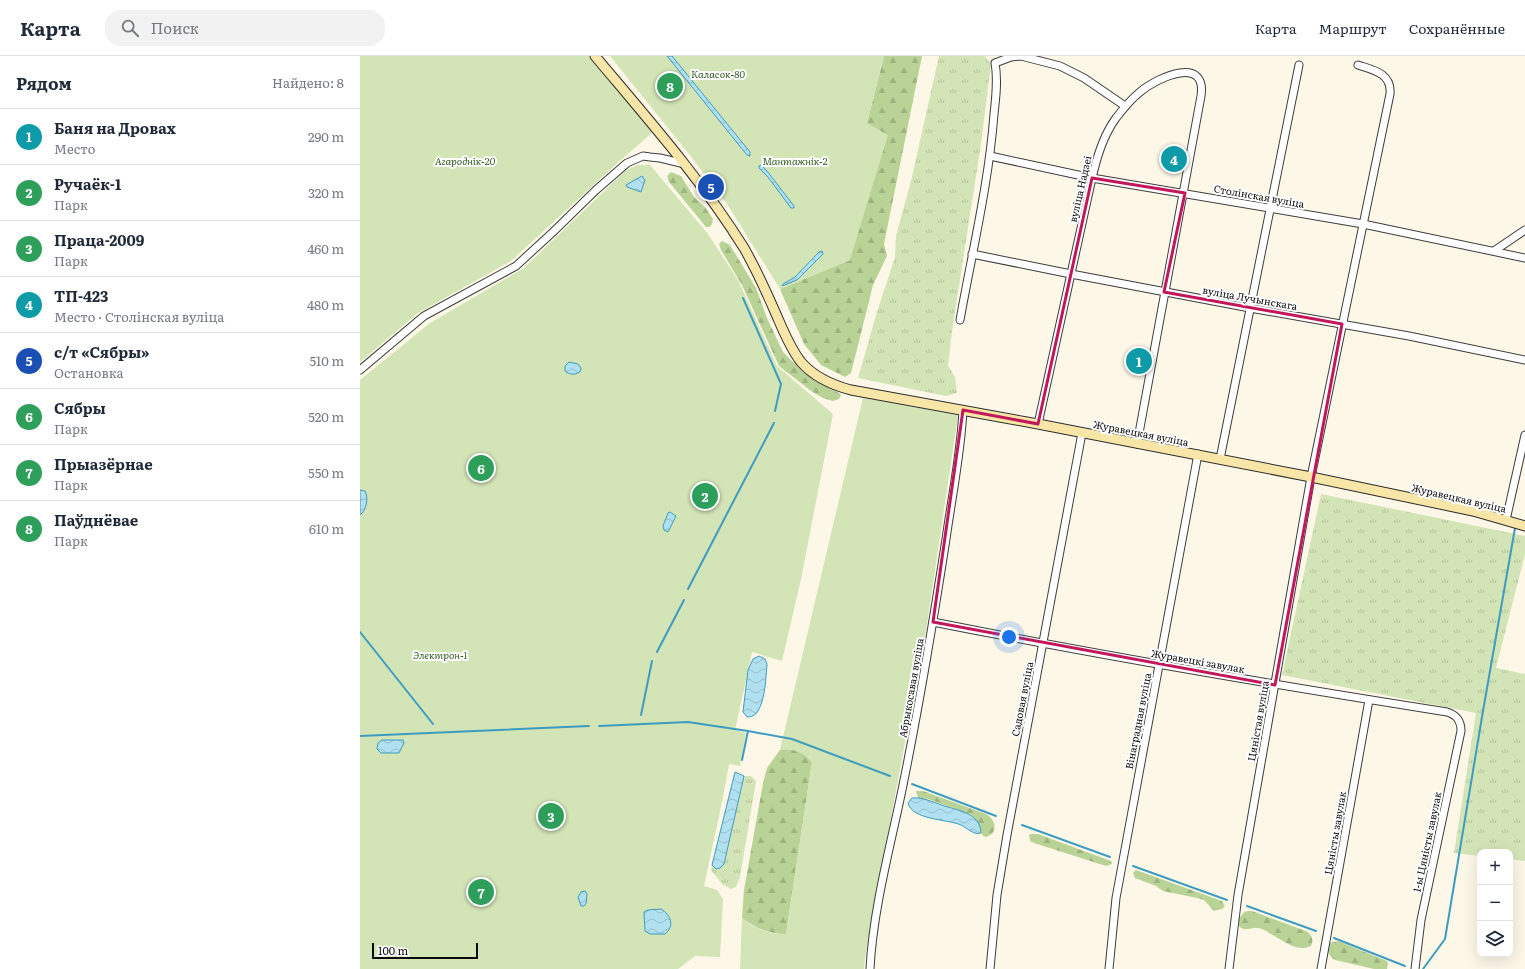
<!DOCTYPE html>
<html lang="ru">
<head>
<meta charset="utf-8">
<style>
  :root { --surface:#fff; --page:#f2f2f3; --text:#1f2937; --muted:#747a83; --line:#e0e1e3; --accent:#ad2e43 }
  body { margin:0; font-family:Literata,serif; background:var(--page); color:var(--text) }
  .controls { position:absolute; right:12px; bottom:12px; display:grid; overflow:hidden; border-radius:8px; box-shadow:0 4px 16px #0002 }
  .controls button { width:36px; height:36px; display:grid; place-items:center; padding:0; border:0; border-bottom:1px solid var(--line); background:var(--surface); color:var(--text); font:20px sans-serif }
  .scale { position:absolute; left:12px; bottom:10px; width:106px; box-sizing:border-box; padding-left:4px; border:2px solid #0a0a0a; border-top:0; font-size:11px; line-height:14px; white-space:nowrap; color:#0a0a0a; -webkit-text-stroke:3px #fff; paint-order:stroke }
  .you { position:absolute; left:649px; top:581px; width:14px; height:14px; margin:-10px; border:3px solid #fff; border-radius:50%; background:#1a73e8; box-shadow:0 0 0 6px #1a73e833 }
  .badge { display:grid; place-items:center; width:26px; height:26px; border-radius:50%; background:var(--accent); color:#fff; font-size:13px; font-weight:700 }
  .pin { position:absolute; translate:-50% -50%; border:2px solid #fff; box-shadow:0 1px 4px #0006 }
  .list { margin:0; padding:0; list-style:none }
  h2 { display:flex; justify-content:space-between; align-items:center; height:52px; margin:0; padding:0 16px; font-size:17px }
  h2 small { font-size:13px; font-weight:400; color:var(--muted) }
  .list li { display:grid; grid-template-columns:26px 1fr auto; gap:12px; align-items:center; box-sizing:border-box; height:56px; padding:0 16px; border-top:1px solid var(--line) }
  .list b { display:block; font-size:15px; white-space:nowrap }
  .list p { margin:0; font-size:13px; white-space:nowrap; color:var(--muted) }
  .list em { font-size:13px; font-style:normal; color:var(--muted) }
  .icon { flex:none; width:22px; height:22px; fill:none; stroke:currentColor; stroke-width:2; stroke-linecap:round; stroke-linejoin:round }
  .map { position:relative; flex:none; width:1165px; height:913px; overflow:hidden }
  header { display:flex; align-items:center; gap:24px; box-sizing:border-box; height:56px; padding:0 20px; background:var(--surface); border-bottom:1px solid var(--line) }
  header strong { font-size:19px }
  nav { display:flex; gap:22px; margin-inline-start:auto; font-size:14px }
  .search { width:280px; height:36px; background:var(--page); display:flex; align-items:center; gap:10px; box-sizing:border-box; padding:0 14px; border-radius:16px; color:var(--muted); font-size:15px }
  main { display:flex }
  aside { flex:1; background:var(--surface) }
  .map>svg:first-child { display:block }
  .grass { fill:url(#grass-tufts) }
  .forest { fill:url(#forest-firs) }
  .park { fill:#d3e4b6 }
  .water { fill:url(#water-waves); stroke:#3e9cc1 }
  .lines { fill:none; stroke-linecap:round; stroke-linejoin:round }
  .stream { stroke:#3e9cc1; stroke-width:2 }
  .street-casing { stroke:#3d3d3d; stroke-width:9 }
  .secondary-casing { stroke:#2c2c2c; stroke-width:11 }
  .street { stroke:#fff; stroke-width:7 }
  .secondary { stroke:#f8e6a8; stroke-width:9 }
  .marked { fill:none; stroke:#c2185b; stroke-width:3; stroke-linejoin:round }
  .labels { text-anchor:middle; stroke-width:4; stroke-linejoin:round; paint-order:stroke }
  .park-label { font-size:10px; font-style:italic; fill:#345b21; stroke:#fff }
  .street-label { font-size:10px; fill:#0a0a0a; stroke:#fff }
</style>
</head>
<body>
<header>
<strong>Карта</strong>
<div class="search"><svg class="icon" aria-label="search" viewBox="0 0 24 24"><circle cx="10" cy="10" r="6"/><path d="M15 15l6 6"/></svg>Поиск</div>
<nav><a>Карта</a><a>Маршрут</a><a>Сохранённые</a></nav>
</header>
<main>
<aside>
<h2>Рядом<small>Найдено: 8</small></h2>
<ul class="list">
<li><span class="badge" style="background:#0f9aa8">1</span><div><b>Баня на Дровах</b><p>Место</p></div><em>290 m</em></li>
<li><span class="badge" style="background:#2e9e5b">2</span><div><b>Ручаёк-1</b><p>Парк</p></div><em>320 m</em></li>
<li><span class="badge" style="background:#2e9e5b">3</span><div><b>Праца-2009</b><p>Парк</p></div><em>460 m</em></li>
<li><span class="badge" style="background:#0f9aa8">4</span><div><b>ТП-423</b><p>Место · Столінская вуліца</p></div><em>480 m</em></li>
<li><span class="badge" style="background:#1a4fb4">5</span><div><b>с/т «Сябры»</b><p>Остановка</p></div><em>510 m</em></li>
<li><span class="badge" style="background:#2e9e5b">6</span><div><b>Сябры</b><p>Парк</p></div><em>520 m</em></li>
<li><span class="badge" style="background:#2e9e5b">7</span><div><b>Прыазёрнае</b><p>Парк</p></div><em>550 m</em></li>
<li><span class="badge" style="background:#2e9e5b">8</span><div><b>Паўднёвае</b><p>Парк</p></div><em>610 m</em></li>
</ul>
</aside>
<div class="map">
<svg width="1165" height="913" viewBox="0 0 1165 913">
  <defs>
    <pattern id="grass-tufts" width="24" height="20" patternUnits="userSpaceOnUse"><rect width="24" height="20" fill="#d3e4b6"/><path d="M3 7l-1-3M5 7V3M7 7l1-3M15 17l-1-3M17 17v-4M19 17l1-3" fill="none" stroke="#b4c29b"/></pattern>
    <pattern id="forest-firs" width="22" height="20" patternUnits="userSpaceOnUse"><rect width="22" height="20" fill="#b9d396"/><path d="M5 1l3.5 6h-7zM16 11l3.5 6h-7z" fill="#9eb480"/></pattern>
    <pattern id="water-waves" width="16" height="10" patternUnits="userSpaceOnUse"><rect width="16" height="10" fill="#b1e0f0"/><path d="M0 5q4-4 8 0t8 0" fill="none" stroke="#97bfcc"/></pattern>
  </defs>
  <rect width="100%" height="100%" fill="#fdf7e8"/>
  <!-- grass -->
  <g class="grass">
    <path d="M579 0H625L631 8 621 88 592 275 588 310 595 321 597 337 586 340 498 322 517 256 535 201 536 180 552 121Z"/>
    <path d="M961 438 1165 480V498L1136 612 1165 618V842V805L1150 803V796H1120V800L1094 797 1116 657 922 619Z"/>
    <path d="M384 720H391L396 725 380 821 376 831 371 833 362 828 351 814 352 809 356 812H360L364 808Z"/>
  </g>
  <!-- forest -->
  <g class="forest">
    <path d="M524 0H562L524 188 527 200 513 229 491 317 485 321 461 309 444 288 420 233 490 204 507 67Z"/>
    <path d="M311 116 321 120 334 141 345 151 353 163 352 168 350 171H346L309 126 307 120Z"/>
    <path d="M362 185 370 189 396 232 407 262 423 296 443 316 458 326 479 337 481 339 479 343 473 345 463 342 451 335 419 310 382 229 361 194 359 188Z"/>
    <path d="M432 693 444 698 452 706 426 878C409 878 395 872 382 862L384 834 403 727 407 712 420 694Z"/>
    <path d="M556 735H563L626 758C636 764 639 777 626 781L623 780C618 772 619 764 610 758L568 743 558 742Z"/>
    <path d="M671 778H678L751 805 752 808 746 810 674 787 670 785 669 779Z"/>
    <path d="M776 814 862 845 865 850 862 853 854 855 844 844 837 842 803 835 796 830 775 822 773 817Z"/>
    <path d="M887 855H892L946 875C952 879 954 883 951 890 936 897 923 884 911 878 906 875 900 871 894 872 891 872 887 874 884 873 873 870 880 858 887 855Z"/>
    <path d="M978 885 1027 905 1028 908 1027 913H1014L975 904C968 900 967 895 970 887Z"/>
  </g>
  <!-- park -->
  <g class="park">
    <path d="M0 0H231L293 76 263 102 151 205 58 257 0 306Z"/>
    <path d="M250 0H524L507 67 528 79 490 204 420 233 369 151 329 98Z"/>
    <path d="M278 109H290L348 178 378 224 417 310 473 358 441 523 422 605 392 596 375 674 386 677 380 710 369 708 363 741 344 830 357 834 363 843 360 901 335 900 318 913H0V324L70 267 164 212 266 114Z"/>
    <path d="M503 342 598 359 567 568 506 896 504 913H380L382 862C394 872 409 879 426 878L452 706C441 695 435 693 420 694Z"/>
  </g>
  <!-- water -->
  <g class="water">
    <path d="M307 0H312L390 96V100L387 99Z"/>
    <path d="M401 109 407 115 434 150V152H431L408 121 399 112V110Z"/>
    <path d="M282 120 285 124 281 136 267 131 266 129Z"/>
    <path d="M462 195 463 198 437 224 422 230 423 228 435 221 459 196Z"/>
    <path d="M209 306 218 308 221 312 220 316C214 319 210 319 205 315V310Z"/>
    <path d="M0 434 5 435C9 442 6 455 0 459Z"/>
    <path d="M310 456 316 460 308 476 304 474 303 470 308 457Z"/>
    <path d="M399 600 405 603 407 608C406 621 405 644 398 655 395 660 391 661 387 661L383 656 388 614 393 603Z"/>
    <path d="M22 684H43L44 687 39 697H21L17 693 18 687Z"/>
    <path d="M375 716 384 720 364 808 360 812 356 813 352 809Z"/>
    <path d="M552 742C563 741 572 746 582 749 598 755 620 756 621 777 615 780 607 772 601 769 587 763 552 764 548 747Z"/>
    <path d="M225 835 227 838 226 848 224 850H221L218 841 221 836Z"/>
    <path d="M301 853C311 859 315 870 305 878H290L285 875 284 856 288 854Z"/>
  </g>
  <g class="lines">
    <!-- stream -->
    <g class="stream">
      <path d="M383 242 421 328 415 355"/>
      <path d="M328 533 414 367"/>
      <path d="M0 576 73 668"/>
      <path d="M297 596 324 544"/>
      <path d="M281 659 292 605"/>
      <path d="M239 670 328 666 388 675 432 683 530 720"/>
      <path d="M0 680 229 670"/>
      <path d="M382 704 388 675"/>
      <path d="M552 728 636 760"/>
      <path d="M662 769 750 801"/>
      <path d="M773 810 867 844"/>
      <path d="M887 850 956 875"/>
      <path d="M974 882 1045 910"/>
      <path d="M1063 913 1085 883 1123 655 1155 472"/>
    </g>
    <defs>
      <g id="street">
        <path d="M630 100 732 122 1003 168 1165 202"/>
        <path d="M1134 195 1165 174"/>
        <path d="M612 198 711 218 890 252 1049 280 1165 304"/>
        <path d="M600 264C612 197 629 126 634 58 636 41 638 23 635 7L651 1 661 0 700 10 724 22 765 50"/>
        <path d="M0 314 64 260 156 210 193 176 236 134 267 107 283 100 290 101 300 102 325 108"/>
        <path d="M678 368 732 122C737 101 743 80 756 62 763 53 771 43 780 36 799 20 847 0 841 40L777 388"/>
        <path d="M860 403 939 9"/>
        <path d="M1146 464 1165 379"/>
        <path d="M573 566C744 600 915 629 1087 656 1097 659 1101 665 1101 675L1061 864 1055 913"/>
        <path d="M510 913C513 854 530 792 542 734 559 651 573 567 586 483 592 440 601 397 603 354"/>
        <path d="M630 913 637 839 647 779 722 377"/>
        <path d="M749 913 756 842 838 398"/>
        <path d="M869 913 878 839 951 421 1030 38C1032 17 1013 14 998 9"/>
        <path d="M961 913 1009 644"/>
      </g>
      <path id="secondary" d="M235 0C287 62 341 123 384 192 396 213 406 235 416 258 423 274 430 292 441 306 454 321 472 329 491 334L678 368 951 421 1113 455 1165 470"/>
    </defs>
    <!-- street casing -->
    <use href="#street" class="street-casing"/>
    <!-- secondary casing -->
    <use href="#secondary" class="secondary-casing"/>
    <!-- street -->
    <use href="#street" class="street"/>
    <!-- secondary -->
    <use href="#secondary" class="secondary"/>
  </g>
  <!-- marked area -->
  <path class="marked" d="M732 122 825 137 804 236 982 268 915 629 573 566 603 354 678 368Z"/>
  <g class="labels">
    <!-- park labels -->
    <g class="park-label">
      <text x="358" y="22">Каласок-80</text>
      <text x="105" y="109">Агароднік-20</text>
      <text x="435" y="109">Мантажнік-2</text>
      <text x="80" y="603">Электрон-1</text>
    </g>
    <!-- street labels -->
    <g class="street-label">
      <text transform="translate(720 133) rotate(-77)" y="4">вуліца Надзеі</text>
      <text transform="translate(899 140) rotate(10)" y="4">Столінская вуліца</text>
      <text transform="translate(890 242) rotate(10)" y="4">вуліца Лучынскага</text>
      <text transform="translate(781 377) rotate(11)" y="4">Журавецкая вуліца</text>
      <text transform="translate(1099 442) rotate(13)" y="4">Журавецкая вуліца</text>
      <text transform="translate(838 605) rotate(10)" y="4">Журавецкі завулак</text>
      <text transform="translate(551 632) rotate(-80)" y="4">Абрыкосавая вуліца</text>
      <text transform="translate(662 643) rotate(-79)" y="4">Садовая вуліца</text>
      <text transform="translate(778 665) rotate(-79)" y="4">Вінаградная вуліца</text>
      <text transform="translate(898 665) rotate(-80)" y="4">Цяністая вуліца</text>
      <text transform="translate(975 777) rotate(-80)" y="4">Цяністы завулак</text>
      <text transform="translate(1067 786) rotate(-78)" y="4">1-ы Цяністы завулак</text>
    </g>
  </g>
</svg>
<div class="controls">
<button>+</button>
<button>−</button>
<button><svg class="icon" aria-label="layers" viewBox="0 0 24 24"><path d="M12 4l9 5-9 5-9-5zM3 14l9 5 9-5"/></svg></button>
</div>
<div class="scale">100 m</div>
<div class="you"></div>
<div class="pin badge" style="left:779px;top:305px;background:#0f9aa8">1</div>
<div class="pin badge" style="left:345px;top:440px;background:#2e9e5b">2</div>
<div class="pin badge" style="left:191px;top:760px;background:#2e9e5b">3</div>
<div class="pin badge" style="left:814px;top:103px;background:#0f9aa8">4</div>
<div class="pin badge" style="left:351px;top:131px;background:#1a4fb4">5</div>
<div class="pin badge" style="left:121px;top:412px;background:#2e9e5b">6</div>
<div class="pin badge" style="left:121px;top:836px;background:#2e9e5b">7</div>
<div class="pin badge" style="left:310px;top:30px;background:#2e9e5b">8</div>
</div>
</main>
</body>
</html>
